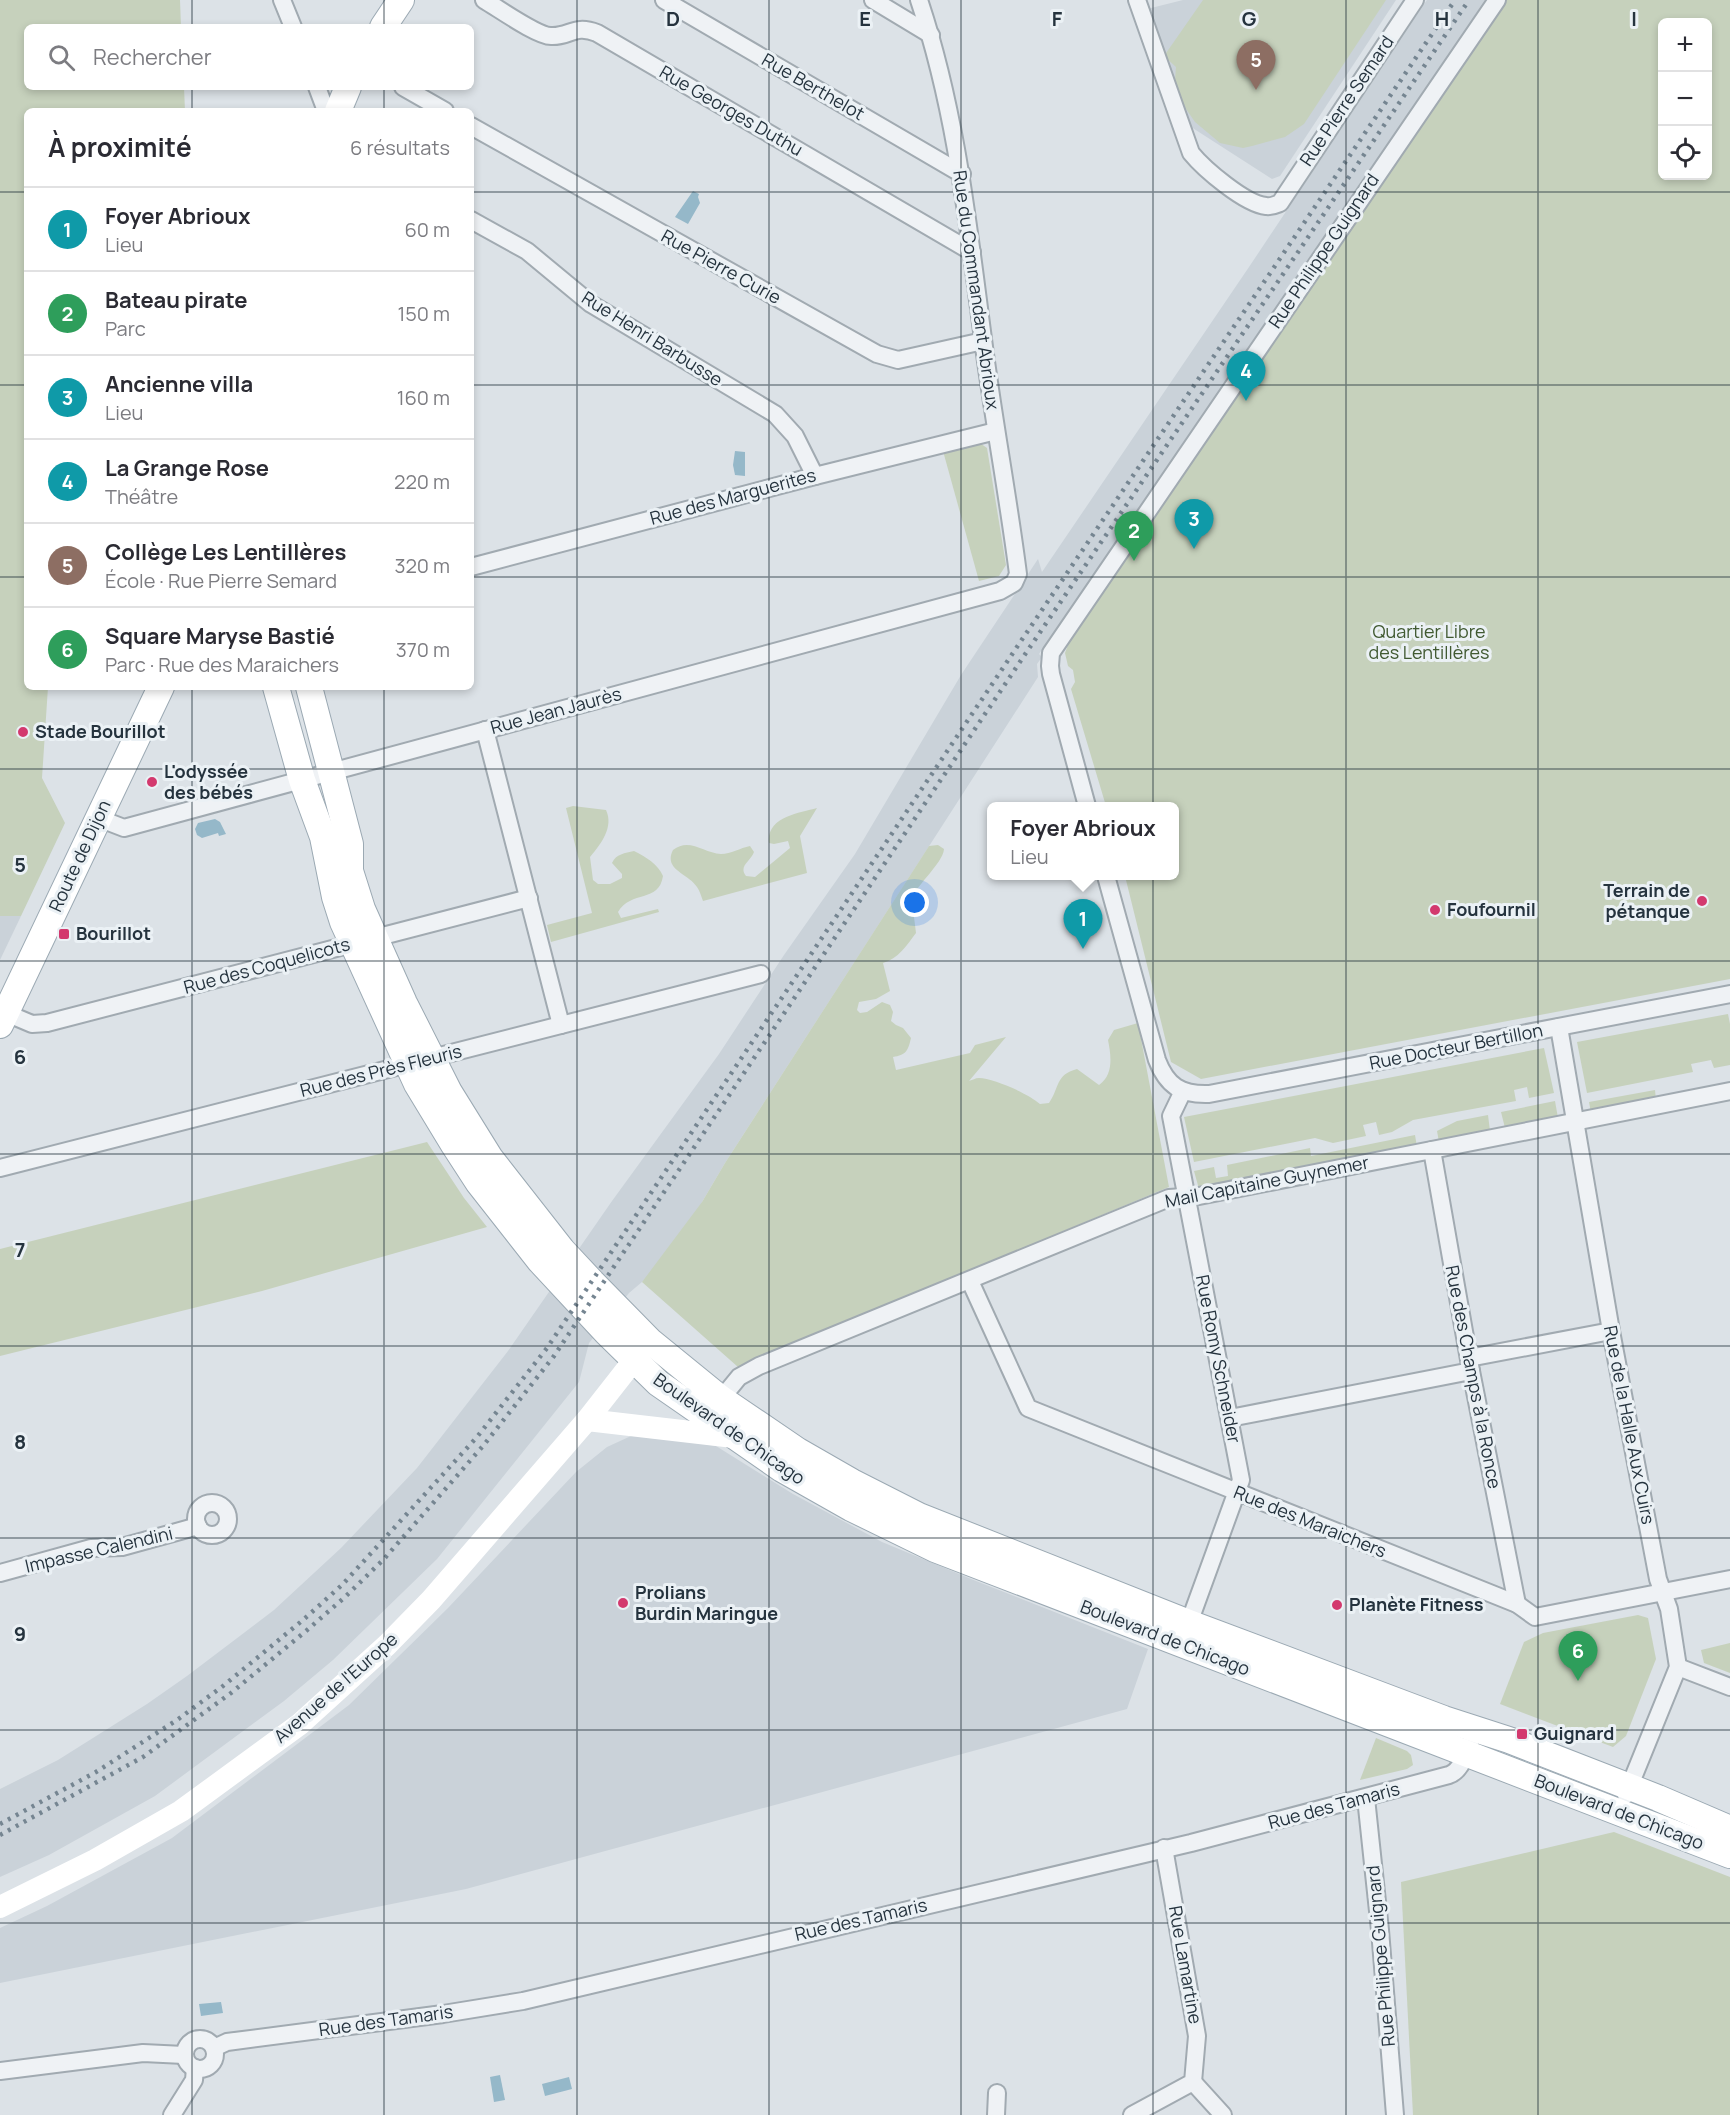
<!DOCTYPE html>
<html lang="fr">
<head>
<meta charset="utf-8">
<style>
  :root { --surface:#fff; --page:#f2f2f3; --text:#2b2b33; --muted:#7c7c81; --line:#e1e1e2; --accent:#2563eb }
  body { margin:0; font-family:Manrope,sans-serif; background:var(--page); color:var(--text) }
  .controls { position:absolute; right:18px; top:18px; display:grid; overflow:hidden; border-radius:9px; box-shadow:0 3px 9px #0003 }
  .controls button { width:54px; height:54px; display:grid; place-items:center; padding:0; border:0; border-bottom:2px solid var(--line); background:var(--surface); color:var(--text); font:30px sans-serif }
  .you { position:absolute; left:915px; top:903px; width:21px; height:21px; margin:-15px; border:4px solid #fff; border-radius:50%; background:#1a73e8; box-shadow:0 0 0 9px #1a73e833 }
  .badge { display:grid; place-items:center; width:39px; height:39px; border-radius:50%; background:var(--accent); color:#fff; font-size:20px; font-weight:700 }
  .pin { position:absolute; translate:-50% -50px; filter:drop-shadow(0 2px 3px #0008) }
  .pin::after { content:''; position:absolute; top:32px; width:21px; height:18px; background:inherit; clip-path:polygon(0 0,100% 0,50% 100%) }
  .popup { position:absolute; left:987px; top:802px; width:192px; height:78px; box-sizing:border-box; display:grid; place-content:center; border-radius:9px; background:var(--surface); filter:drop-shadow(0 2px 4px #0005); font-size:20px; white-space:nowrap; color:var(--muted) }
  .popup b { font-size:22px; color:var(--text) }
  .popup::after { content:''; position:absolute; left:50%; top:100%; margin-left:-12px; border:12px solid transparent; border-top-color:var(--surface) }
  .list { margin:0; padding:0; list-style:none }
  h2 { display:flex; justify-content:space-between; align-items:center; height:78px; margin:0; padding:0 24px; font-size:26px }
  h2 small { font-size:20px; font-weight:400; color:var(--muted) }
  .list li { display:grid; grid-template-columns:39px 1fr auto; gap:18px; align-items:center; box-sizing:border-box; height:84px; padding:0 24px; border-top:2px solid var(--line) }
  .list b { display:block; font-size:22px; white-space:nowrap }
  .list p { margin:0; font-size:20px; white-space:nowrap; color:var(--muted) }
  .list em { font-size:20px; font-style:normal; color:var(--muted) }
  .icon { flex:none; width:33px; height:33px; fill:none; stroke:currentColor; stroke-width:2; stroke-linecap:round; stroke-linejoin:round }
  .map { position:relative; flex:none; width:1730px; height:2115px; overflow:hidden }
  .search { position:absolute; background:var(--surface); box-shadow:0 3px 9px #0003; left:24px; top:24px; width:450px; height:66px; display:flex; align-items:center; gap:15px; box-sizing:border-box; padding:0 21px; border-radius:9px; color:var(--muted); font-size:22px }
  .panel { position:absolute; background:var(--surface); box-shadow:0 3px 9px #0003; left:24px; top:108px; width:450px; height:582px; border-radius:9px }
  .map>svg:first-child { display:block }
  .built { fill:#cad2d9 }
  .green { fill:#c6d1bc; fill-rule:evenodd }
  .water { fill:#95b8c9 }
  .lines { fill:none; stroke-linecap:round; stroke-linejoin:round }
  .street-casing { stroke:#a1aab1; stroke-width:20 }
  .primary-casing { stroke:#9ba9b3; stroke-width:28 }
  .street { stroke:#eff2f5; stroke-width:16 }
  .secondary { stroke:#fff; stroke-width:22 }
  .primary { stroke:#fff; stroke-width:26 }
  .rail { stroke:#758591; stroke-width:4.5; stroke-dasharray:3 6; stroke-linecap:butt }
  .grid { fill:none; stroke:#25333e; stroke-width:1.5; stroke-opacity:0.55 }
  .poi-dot { fill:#d3396e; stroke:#ebf1f5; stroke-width:2 }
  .labels { text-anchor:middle; stroke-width:6; stroke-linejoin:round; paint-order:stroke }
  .street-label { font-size:18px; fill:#25333e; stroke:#ebf1f5 }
  .park-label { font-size:18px; fill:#415a32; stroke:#ebf1f5 }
  .poi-label { font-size:18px; font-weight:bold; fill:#25333e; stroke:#ebf1f5; text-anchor:start }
  .grid-label { font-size:20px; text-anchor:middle; font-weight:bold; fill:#25333e; stroke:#ebf1f5; stroke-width:6; stroke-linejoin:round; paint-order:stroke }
</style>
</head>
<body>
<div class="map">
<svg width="1730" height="2115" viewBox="0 0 1730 2115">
  <rect width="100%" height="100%" fill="#dce2e7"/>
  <!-- built -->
  <g class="built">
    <path d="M1183 0H1396L1280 176 1272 179 1188 125 1147 9Z"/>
    <path d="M1427 0H1489L1054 637 1049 639 1039 654 1042 657 1037 664 1038 677 725 1163 702 1202 695 1230 642 1282 629 1293 589 1343 579 1382 437 1559 333 1660 284 1701 155 1796 49 1855 0 1877V1789L58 1760 147 1704 187 1676 274 1610 341 1548 417 1468 508 1351 612 1201 719 1054 784 955 855 854 961 675 1038 559 1042 572 1249 267Z"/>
    <path d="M0 916H21L0 960Z"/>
    <path d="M645 1434 716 1446 793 1494 882 1542 976 1581 1148 1649 1127 1709 466 1889 0 1983V1928L47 1906 172 1838 349 1705 448 1608 576 1472 607 1447 631 1436Z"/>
  </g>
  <!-- green -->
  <g class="green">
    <path d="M0 0H180L181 27H27V87H184L185 111H27V687H48L42 778 65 823 21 916H0Z"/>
    <path d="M1203 0H1386L1304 124 1285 137 1252 146 1243 148 1220 143 1195 122 1186 109 1179 94 1175 80 1176 67 1164 56Z"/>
    <path d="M1502 0H1730V979L1201 1079 1171 1062 1125 876H1174V806H1106L1071 689 1075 682 1073 670 1068 666 1065 653 1072 634ZM1662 22H1708V176H1662Z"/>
    <path d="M977 441 987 448 1006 565 999 576 979 581 943 451Z"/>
    <path d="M573 806 606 810C614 827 601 844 590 857L593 880 598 884H610L622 878V874L612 863C616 854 625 853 634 851 646 857 658 864 663 876 659 903 631 890 618 912L621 918 658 909 659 912 551 942 547 925 592 913 566 808Z"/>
    <path d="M817 808 800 836 807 873 703 901C701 896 700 891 697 887 688 873 663 870 673 850 689 837 704 853 721 854 731 854 740 848 750 846L754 852C751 861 738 866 746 876L755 877 790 848 788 841 774 844 769 843C766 817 799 813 817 808Z"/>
    <path d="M938 845 944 849C943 864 914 886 908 906L914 917 916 933C907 945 898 959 883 963L890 991 876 999 859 1002 857 1010 860 1013 867 1012 882 1002 890 1005 893 1012 891 1021 896 1025 903 1028 911 1038C908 1051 906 1055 893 1057L896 1070 970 1053 975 1045 1006 1037 969 1081C973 1080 975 1078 979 1078 993 1078 1029 1094 1040 1104L1049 1103C1060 1087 1055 1075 1077 1069L1099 1085C1114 1075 1111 1055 1108 1040L1114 1030 1138 1023 1169 1187 738 1367 642 1282 702 1202 725 1163 929 846Z"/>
    <path d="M1728 1014 1730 1024V1065L1714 1068 1711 1060 1691 1064 1693 1072 1587 1093 1577 1042Z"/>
    <path d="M1544 1048 1554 1093 1529 1098 1527 1087 1514 1090 1516 1101 1413 1120 1392 1132 1379 1135 1376 1122 1363 1125 1366 1136 1333 1143 1315 1138 1194 1162 1184 1117Z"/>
    <path d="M1655 1090 1656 1100 1591 1113 1589 1102Z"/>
    <path d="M1555 1101 1558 1118 1505 1128 1501 1112Z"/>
    <path d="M1488 1115 1490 1131 1439 1142 1437 1131 1457 1121Z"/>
    <path d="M1415 1135 1417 1147 1199 1189 1194 1171 1214 1167 1216 1178 1228 1176 1227 1165 1310 1148 1311 1156Z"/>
    <path d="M427 1142 464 1198 487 1227 262 1291 0 1356V1249Z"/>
    <path d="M1638 1615 1648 1618 1656 1659 1626 1736 1613 1747 1500 1704 1524 1642 1543 1633Z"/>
    <path d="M1730 1643V1673L1704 1663 1701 1650Z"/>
    <path d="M1376 1738 1407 1751 1411 1755 1413 1765 1407 1769 1360 1780Z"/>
    <path d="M1614 1832 1730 1877V2115H1413L1401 1882Z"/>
  </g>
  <!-- water -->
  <g class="water">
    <path d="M693 191 699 194 698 197 700 203 688 224 675 217Z"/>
    <path d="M735 451 745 452V476L735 475 733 465Z"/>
    <path d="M215 819 220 822 226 834 219 836 218 833 202 838 197 835 195 829 198 823Z"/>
    <path d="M221 2002 223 2013 201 2016 199 2004Z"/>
    <path d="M500 2075 505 2100 494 2102 490 2077Z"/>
    <path d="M569 2077 572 2089 545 2096 542 2084Z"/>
  </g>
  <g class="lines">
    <defs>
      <g id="street">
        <path d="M282 0 293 27"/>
        <path d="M484 0C498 8 537 36 551 36 570 37 574 24 597 33L972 252"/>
        <path d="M664 0 962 174"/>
        <path d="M873 0 931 35"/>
        <path d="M1137 0 1191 153C1204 169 1245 204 1266 206 1271 207 1275 205 1280 203L1415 0"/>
        <path d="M317 87 326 111"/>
        <path d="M403 87 445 111"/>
        <path d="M471 126 877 354 898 360 983 341"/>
        <path d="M471 220 527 251 591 304 775 414 795 436 815 476"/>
        <path d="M471 567 815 476 996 431"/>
        <path d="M485 730 561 1025"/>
        <path d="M1087 806 1051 674 1050 666 1051 653 1497 0"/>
        <path d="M98 818 124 828 1000 591 1014 583 1018 574C1008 495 993 418 983 339 968 225 956 110 919 0"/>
        <path d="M1106 876 1157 1060C1167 1086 1181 1095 1209 1094L1730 994"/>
        <path d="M6 1013 32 1024 47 1023 529 898"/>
        <path d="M1559 1027 1611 1331 1658 1579 1669 1609 1678 1667 1626 1795"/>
        <path d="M1183 1091 1171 1116 1241 1480 1189 1623"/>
        <path d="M1432 1150 1471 1371 1517 1604"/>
        <path d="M0 1168 761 974"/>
        <path d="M970 1281 1028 1408 1517 1604 1535 1617 1730 1579"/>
        <path d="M1469 1358 1611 1331"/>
        <path d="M716 1405 739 1377 759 1366 1169 1198 1199 1196 1730 1091"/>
        <path d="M1230 1418 1471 1371"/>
        <circle cx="212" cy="1519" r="16"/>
        <path d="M0 1573 91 1548 122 1547 198 1526"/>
        <path d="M1678 1667 1730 1687"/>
        <path d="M1366 1798 1380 1930 1395 2115"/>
        <circle cx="200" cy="2054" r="15"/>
        <path d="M214 2048 227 2042 443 2014 523 2001 1191 1843 1449 1775C1461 1771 1465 1755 1470 1744"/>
        <path d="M0 2071 143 2053 184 2055"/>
        <path d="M1193 2082 1223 2115"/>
        <path d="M172 2115 194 2080 195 2068"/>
        <path d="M996 2115 997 2093"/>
        <path d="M1132 2115 1193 2082 1197 2036 1164 1848"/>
      </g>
      <g id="primary">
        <path d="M383 27 401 0"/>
        <path d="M338 111 348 87"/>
        <path d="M276 687 302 780 323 837 335 897 343 922 417 1084 454 1145 478 1182 540 1261 606 1332 658 1383 782 1469 851 1508 935 1549 1730 1855"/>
        <path d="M309 687 350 844V871L362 909 404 1003 449 1092 490 1158 562 1250 592 1282 650 1341 720 1398 798 1451 852 1482 919 1516 1189 1623 1444 1719 1509 1740 1658 1798 1730 1829"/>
        <path d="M0 1025 161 687"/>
      </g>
    </defs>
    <!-- street casing -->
    <use href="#street" class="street-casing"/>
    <!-- primary casing -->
    <use href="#primary" class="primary-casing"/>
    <!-- street -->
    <use href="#street" class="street"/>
    <!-- secondary -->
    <g class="secondary">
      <path d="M587 1420 734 1437"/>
      <path d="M0 1907 95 1860 181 1811 300 1724 387 1645 431 1600 587 1420 645 1346"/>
    </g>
    <!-- primary -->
    <use href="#primary" class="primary"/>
    <!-- rail -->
    <g class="rail">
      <path d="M0 1824 96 1772 177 1720 223 1686 303 1620 342 1585 477 1437 547 1348 1021 641 1455 0"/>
      <path d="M0 1835 143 1757 231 1693 306 1631 345 1597 384 1559 483 1446 554 1356 1030 647 1469 0"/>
    </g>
  </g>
  <!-- grid -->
  <path class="grid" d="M192 0V27M384 0V27M577 0V2115M769 0V2115M961 0V2115M1153 0V2115M1346 0V2115M1538 0V2115M192 87V111M384 87V111M0 192H27M471 192H1730M0 385H27M471 385H1730M0 577H27M471 577H1730M192 687V2115M384 687V2115M0 769H1730M0 961H1730M0 1154H1730M0 1346H1730M0 1538H1730M0 1730H1730M0 1923H1730"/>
  <!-- markers -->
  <g class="poi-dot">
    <circle cx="23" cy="732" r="6"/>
    <circle cx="152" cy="782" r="6"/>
    <circle cx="1702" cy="901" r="6"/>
    <circle cx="1435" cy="910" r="6"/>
    <rect x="58" y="928" width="12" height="12" rx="3"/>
    <circle cx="623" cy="1603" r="6"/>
    <circle cx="1337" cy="1605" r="6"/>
    <rect x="1516" y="1728" width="12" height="12" rx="3"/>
  </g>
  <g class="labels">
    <!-- street labels -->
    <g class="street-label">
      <text transform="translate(813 87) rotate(30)" y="6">Rue Berthelot</text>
      <text transform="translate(1347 101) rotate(-56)" y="6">Rue Pierre Semard</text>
      <text transform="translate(731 111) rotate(30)" y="6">Rue Georges Duthu</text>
      <text transform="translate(1324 251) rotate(-56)" y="6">Rue Philippe Guignard</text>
      <text transform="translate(721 267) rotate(29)" y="6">Rue Pierre Curie</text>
      <text transform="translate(976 290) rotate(82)" y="6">Rue du Commandant Abrioux</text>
      <text transform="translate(652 339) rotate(32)" y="6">Rue Henri Barbusse</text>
      <text transform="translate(733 497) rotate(-15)" y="6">Rue des Marguerites</text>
      <text transform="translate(556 711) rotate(-15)" y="6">Rue Jean Jaurès</text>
      <text transform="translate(80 856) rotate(-65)" y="6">Route de Dijon</text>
      <text transform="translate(267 966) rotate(-15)" y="6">Rue des Coquelicots</text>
      <text transform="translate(1456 1047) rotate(-11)" y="6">Rue Docteur Bertillon</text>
      <text transform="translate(381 1071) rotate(-14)" y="6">Rue des Près Fleuris</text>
      <text transform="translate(1267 1182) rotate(-11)" y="6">Mail Capitaine Guynemer</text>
      <text transform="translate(1218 1359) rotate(79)" y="6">Rue Romy Schneider</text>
      <text transform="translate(1473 1377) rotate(79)" y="6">Rue des Champs à la Ronce</text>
      <text transform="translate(1629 1425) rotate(79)" y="6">Rue de la Halle Aux Cuirs</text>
      <text transform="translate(729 1429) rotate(35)" y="6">Boulevard de Chicago</text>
      <text transform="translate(1310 1522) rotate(22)" y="6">Rue des Maraichers</text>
      <text transform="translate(99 1550) rotate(-13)" y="6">Impasse Calendini</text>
      <text transform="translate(1165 1638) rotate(21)" y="6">Boulevard de Chicago</text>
      <text transform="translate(336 1688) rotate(-41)" y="6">Avenue de l'Europe</text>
      <text transform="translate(1334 1806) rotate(-15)" y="6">Rue des Tamaris</text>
      <text transform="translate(1619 1812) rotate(21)" y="6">Boulevard de Chicago</text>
      <text transform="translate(861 1920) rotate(-13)" y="6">Rue des Tamaris</text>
      <text transform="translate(1381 1956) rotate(-95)" y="6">Rue Philippe Guignard</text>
      <text transform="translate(1185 1965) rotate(80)" y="6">Rue Lamartine</text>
      <text transform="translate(386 2021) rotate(-8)" y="6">Rue des Tamaris</text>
    </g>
    <!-- park labels -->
    <g class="park-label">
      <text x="1429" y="638">Quartier Libre<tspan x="1429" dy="21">des Lentillères</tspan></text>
    </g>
    <!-- poi labels -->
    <g class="poi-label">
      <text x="35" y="738">Stade Bourillot</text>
      <text x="164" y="778">L'odyssée<tspan x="164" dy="21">des bébés</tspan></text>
      <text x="1690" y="897" text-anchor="end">Terrain de<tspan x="1690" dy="21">pétanque</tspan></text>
      <text x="1447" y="916">Foufournil</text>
      <text x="76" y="940">Bourillot</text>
      <text x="635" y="1599">Prolians<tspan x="635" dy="21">Burdin Maringue</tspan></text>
      <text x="1349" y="1611">Planète Fitness</text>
      <text x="1534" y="1740">Guignard</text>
    </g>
  </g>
  <g class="grid-label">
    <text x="673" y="26">D</text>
    <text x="865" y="26">E</text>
    <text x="1057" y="26">F</text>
    <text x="1249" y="26">G</text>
    <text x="1442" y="26">H</text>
    <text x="1634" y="26">I</text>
    <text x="20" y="872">5</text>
    <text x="20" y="1064">6</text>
    <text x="20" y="1257">7</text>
    <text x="20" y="1449">8</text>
    <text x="20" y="1641">9</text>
  </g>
</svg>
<div class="controls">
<button>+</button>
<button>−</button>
<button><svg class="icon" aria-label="locate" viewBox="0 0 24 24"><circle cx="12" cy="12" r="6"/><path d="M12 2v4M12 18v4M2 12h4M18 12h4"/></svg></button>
</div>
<div class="you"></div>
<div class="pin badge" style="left:1083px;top:949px;background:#0f9aa8">1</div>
<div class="popup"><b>Foyer Abrioux</b>Lieu</div>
<div class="pin badge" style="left:1134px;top:561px;background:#2e9e5b">2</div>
<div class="pin badge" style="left:1194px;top:549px;background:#0f9aa8">3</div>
<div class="pin badge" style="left:1246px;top:401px;background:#0f9aa8">4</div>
<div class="pin badge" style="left:1256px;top:90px;background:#8d6e63">5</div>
<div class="pin badge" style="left:1578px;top:1681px;background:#2e9e5b">6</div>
<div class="search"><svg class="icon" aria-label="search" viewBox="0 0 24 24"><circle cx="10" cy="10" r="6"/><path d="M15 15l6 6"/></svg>Rechercher</div>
<section class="panel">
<h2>À proximité<small>6 résultats</small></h2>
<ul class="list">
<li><span class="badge" style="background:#0f9aa8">1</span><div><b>Foyer Abrioux</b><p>Lieu</p></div><em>60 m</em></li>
<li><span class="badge" style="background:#2e9e5b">2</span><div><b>Bateau pirate</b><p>Parc</p></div><em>150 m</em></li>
<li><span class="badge" style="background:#0f9aa8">3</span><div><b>Ancienne villa</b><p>Lieu</p></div><em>160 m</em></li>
<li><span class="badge" style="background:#0f9aa8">4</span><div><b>La Grange Rose</b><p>Théâtre</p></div><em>220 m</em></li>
<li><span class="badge" style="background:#8d6e63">5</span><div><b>Collège Les Lentillères</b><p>École · Rue Pierre Semard</p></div><em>320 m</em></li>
<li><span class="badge" style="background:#2e9e5b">6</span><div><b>Square Maryse Bastié</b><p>Parc · Rue des Maraichers</p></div><em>370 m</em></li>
</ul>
</section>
</div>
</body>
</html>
